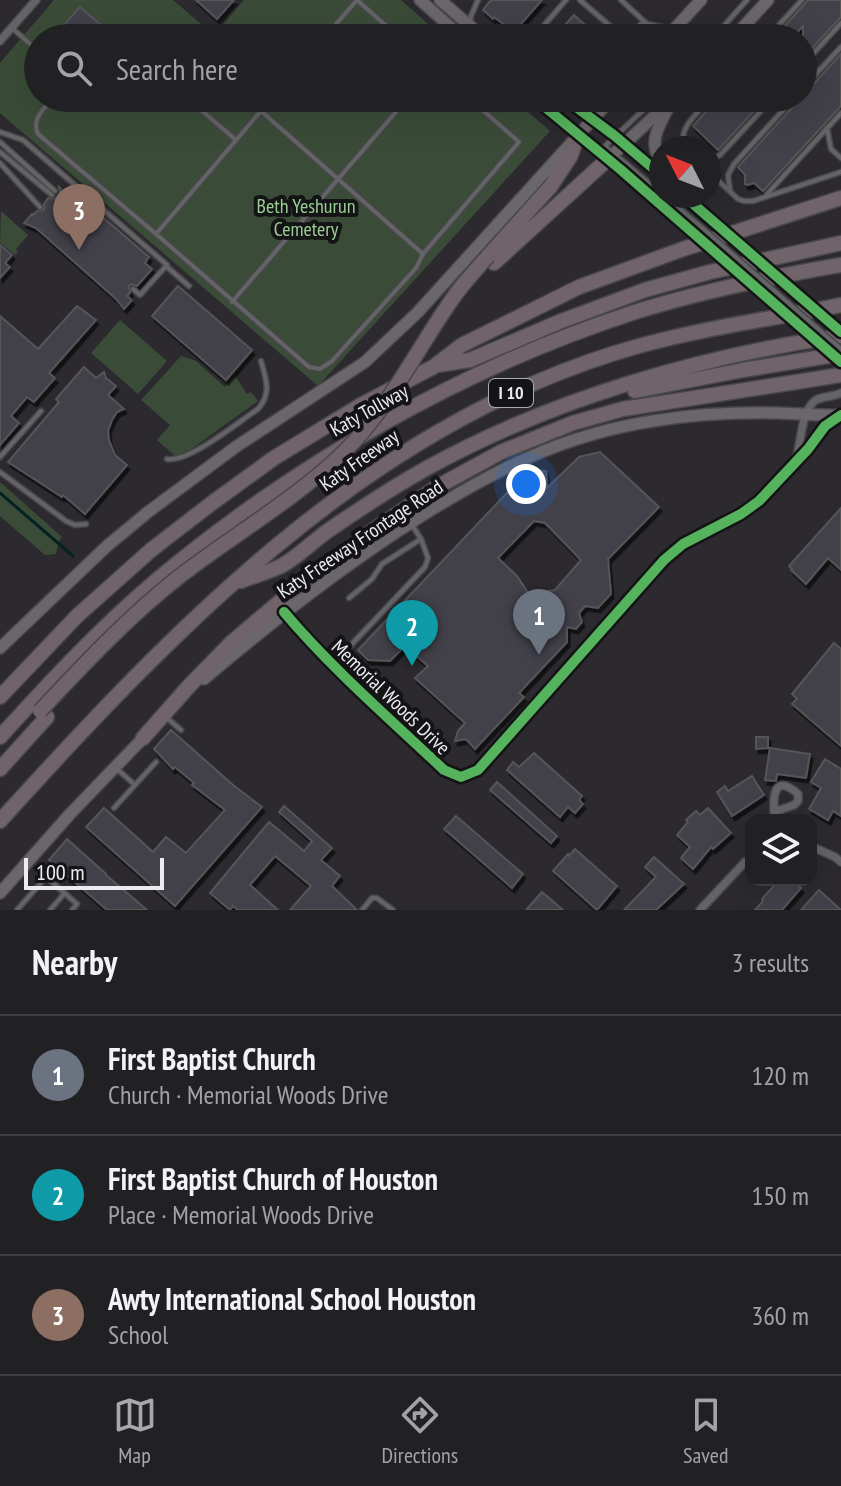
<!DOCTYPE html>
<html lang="en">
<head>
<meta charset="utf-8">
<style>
  :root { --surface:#212023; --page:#2d2d30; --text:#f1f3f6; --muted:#a2a3a6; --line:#3e3e41; --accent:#a9a7ac }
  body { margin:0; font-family:"PT Sans Narrow",sans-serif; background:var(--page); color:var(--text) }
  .controls { position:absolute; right:24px; bottom:24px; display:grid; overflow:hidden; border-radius:16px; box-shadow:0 8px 32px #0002 }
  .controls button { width:72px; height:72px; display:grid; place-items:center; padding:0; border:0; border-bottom:2px solid var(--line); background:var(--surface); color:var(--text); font:40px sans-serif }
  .compass { position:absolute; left:649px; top:136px; width:72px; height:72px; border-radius:50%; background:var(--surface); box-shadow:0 8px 32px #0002; rotate:312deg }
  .scale { position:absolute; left:24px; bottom:20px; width:140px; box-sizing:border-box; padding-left:8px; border:4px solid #ecebef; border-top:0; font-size:22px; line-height:28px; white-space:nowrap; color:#ecebef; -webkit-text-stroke:6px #141316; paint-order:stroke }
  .you { position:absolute; left:526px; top:484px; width:28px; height:28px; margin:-20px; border:6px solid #fff; border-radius:50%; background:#1a73e8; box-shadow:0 0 0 12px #1a73e833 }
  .badge { display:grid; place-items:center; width:52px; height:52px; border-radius:50%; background:var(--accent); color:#fff; font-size:26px; font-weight:700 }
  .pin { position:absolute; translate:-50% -66px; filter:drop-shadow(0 2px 4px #0008) }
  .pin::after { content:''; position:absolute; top:42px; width:28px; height:24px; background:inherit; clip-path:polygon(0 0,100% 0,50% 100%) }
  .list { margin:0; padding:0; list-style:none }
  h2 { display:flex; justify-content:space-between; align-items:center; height:104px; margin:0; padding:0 32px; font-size:34px }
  h2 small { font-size:26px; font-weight:400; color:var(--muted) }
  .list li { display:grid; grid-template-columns:52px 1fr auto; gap:24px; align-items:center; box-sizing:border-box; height:120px; padding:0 32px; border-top:2px solid var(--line) }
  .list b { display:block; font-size:30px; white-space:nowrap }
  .list p { margin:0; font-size:26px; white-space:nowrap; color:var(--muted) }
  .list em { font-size:26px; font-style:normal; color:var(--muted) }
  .icon { flex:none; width:44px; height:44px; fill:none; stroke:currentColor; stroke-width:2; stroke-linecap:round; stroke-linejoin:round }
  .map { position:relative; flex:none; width:841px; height:910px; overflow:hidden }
  .search { position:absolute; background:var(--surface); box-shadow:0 8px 32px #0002; left:24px; right:24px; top:24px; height:88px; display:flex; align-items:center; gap:20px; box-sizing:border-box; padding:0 28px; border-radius:44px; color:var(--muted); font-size:30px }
  .sheet { height:464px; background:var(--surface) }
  nav { display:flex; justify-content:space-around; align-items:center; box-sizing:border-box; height:112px; border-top:2px solid var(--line); background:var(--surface); font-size:22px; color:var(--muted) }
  nav a { display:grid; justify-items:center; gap:4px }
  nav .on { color:var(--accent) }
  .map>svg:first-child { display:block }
  .green { fill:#3a4c38 }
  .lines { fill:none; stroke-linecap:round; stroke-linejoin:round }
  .stream { stroke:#042124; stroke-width:3 }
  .building { fill:#433f49; stroke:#565458; stroke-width:2; fill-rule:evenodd; filter:url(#shadow) }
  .lane-casing { stroke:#48474a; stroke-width:7 }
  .street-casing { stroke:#48474a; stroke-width:10 }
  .secondary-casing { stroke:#48474a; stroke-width:14 }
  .highway-casing { stroke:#48474a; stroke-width:17 }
  .lane { stroke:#646365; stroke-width:4 }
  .street { stroke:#646365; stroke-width:7 }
  .secondary { stroke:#6a666a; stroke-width:11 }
  .highway { stroke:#71636a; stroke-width:14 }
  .lane-bridge-casing { stroke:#48474a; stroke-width:7; stroke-linecap:butt }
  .secondary-bridge-casing { stroke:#48474a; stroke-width:14; stroke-linecap:butt }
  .highway-bridge-casing { stroke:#48474a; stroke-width:17; stroke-linecap:butt }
  .lane-bridge { stroke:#646365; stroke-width:4 }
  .secondary-bridge { stroke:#6a666a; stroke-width:11 }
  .highway-bridge { stroke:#71636a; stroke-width:14 }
  .cycleway-casing { stroke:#141316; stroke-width:15 }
  .cycleway { stroke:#56b35d; stroke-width:10 }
  .labels { text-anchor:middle; stroke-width:8; stroke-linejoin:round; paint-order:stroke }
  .shield { fill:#141316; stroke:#abaaae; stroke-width:2 }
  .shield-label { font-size:18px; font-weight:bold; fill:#ecebef }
  .park-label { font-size:20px; fill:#9bce94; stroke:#141316 }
  .street-label { font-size:20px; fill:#ecebef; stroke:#141316 }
</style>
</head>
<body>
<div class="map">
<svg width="841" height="910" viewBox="0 0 841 910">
  <defs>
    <filter id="shadow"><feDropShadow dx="2.5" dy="4.5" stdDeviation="0" flood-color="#0009"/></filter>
  </defs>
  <rect width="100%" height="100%" fill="#2c2a2f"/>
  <!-- green -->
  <g class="green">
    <path d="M54 0H173L214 35 244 0H401L444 38H38V98H512L550 131 318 386 0 113V63Z"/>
    <path d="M1 211 28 235 16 249 18 252 15 255 0 243Z"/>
    <path d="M120 320 167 361 138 394 91 353Z"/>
    <path d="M181 356 196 361 225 387 235 376 247 394 251 392 258 401 190 450 175 456 157 440 170 425 141 400Z"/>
    <path d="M0 482 62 537 59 541 56 554 45 555 0 516Z"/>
  </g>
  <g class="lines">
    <!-- stream -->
    <path class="stream" d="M0 493 73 556"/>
  </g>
  <!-- building -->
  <g class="building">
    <path d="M196 0H234L217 19Z"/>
    <path d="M491 0H542L514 32 494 17 493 19 483 10Z"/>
    <path d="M808 0H841V17L803 58V26L792 38H774Z"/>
    <path d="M80 7 101 25 90 38H60L56 34Z"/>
    <path d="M574 15 600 38H553Z"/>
    <path d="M841 54V106L763 191 754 183 748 185 745 184V175L738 167Z"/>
    <path d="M718 98H766L718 150 693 126Z"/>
    <path d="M59 187 65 193 69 188 149 257 145 263 152 269 137 286 132 284 129 286 130 293 127 296 132 300 124 309 116 299 36 228 24 223 32 214 33 215 37 211 44 210V204L48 198 55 199 60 193Z"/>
    <path d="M0 245 12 255 5 263 10 267 0 278Z"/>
    <path d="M178 286 252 350 226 380 152 316Z"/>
    <path d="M77 306 96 320 49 373 55 378 34 402 27 397 11 416 19 423 0 445V316L38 349Z"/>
    <path d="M84 367 96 378 104 372 106 378 116 386 108 395 124 409 117 412 112 420 108 431 109 440 115 455 127 465 85 514 63 495 62 497 8 462 59 402 56 399Z"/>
    <path d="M600 452 659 507 608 559 611 594 598 608 585 606 579 613 582 622 576 629 567 627V642L519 693 524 697 475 749 466 739 455 741 458 731 465 723 415 678 428 666 405 646 390 661 368 660 358 650 523 476 534 486 536 470 546 471 547 488 579 457ZM534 521 545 523 581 560 555 590 548 591 535 613 528 593 517 576 498 558Z"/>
    <path d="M841 508V570L828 558 806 584 791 570 792 569 789 566Z"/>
    <path d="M834 643 841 649V746L792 704 797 699 792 694Z"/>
    <path d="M171 730 233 785 262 807 175 906 86 827 104 808 153 852 166 837 186 853 225 810 192 785 194 783 175 767 173 769 154 749Z"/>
    <path d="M756 737H768V748L756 749Z"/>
    <path d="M770 748 810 754 806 778 777 774 776 781 765 780Z"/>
    <path d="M534 753 582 796 579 800 583 804 575 813 568 807 560 817 507 770 513 762 519 767Z"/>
    <path d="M825 759 841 769V816L833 811 828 820 809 809 821 788 811 782Z"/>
    <path d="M752 776 764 795 732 816 717 792 725 786 728 791Z"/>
    <path d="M497 782 557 836 551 843 490 790Z"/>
    <path d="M284 806 332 848 321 860 340 876 332 886 357 910H290L311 886 275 856 250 885 278 910H238L233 906 230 910 210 893 269 822 304 851 312 841 279 812Z"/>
    <path d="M708 808 731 833 713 849 711 847 693 869 681 858 690 847 677 835 688 822 686 820 696 811 700 815Z"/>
    <path d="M456 816 523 874 512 888 444 829Z"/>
    <path d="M67 839 106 874V875L147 910H107L49 860Z"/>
    <path d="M575 849 617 886 597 910 553 871 568 854 569 856Z"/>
    <path d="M654 857 684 884 656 910H624L656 877 645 867Z"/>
    <path d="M779 880H792L801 888 782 910H755L763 901 762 899Z"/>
    <path d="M819 890 841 910H801Z"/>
    <path d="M542 892 563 910H526Z"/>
  </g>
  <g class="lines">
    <defs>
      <g id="lane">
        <path d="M580 0 624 38"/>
        <path d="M621 0 647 24 653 38"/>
        <path d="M470 23 471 16 478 0"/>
        <path d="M647 24 672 29"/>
        <path d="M12 28 38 51"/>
        <path d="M324 38 357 0 400 38"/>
        <path d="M533 38 566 0"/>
        <path d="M628 38 644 21"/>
        <path d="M713 38 747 0"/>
        <path d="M767 38 802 0"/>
        <path d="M803 65 841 23"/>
        <path d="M803 88 841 47"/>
        <path d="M53 98C44 109 31 119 38 134L156 234"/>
        <path d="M187 98 236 140"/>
        <path d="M272 98 156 234 309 367 320 369 332 361 416 268 423 254 519 142 469 98"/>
        <path d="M656 98 605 146 661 193"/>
        <path d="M261 111 423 254"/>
        <path d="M827 128 831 149 841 158"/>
        <path d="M0 132 23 140 167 265 140 295 133 289"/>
        <path d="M0 142 55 191"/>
        <path d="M685 148C676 128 699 112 712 98"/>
        <path d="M0 152 52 195"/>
        <path d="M709 161 720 155 773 98"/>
        <path d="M0 163 40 207"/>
        <path d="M709 172 738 199 744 201H753L841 172"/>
        <path d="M730 190 728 175 734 164 794 98"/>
        <path d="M767 194 841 113"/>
        <path d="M665 196 700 226"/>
        <path d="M166 266 189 286"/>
        <path d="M232 302 408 98"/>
        <path d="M0 457 41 411"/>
        <path d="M167 459C189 463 238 422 258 409 272 393 266 379 261 361"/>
        <path d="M0 472 66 521 75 525 86 524"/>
        <path d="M349 598 372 579 382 564 421 539 412 525"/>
        <path d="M333 664 425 567 428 558 421 539"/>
        <path d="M167 718 181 730"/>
        <path d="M117 769 135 785"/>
        <path d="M114 808 156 762"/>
        <path d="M17 910 46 877 77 904 72 910"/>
        <path d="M50 910 64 894"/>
        <path d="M362 910 372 898H377L393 910"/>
      </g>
      <g id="street">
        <path d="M0 41 36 0"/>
        <path d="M796 460C801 444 801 409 816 400 823 396 833 397 841 393"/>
        <path d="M284 612C332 669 390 719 444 770L461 777 478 770 664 560 683 544 741 514 759 501 808 449 825 426 837 417"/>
        <path d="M774 812 794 805 798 801V794C778 776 773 789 774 810L775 820"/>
        <path d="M811 846 835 857 841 862"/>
        <path d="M700 910 745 862 751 859"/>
      </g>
      <g id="secondary">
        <path d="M420 0 463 38"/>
        <path d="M440 0 484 38"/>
        <path d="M666 38 701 0"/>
        <path d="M733 38 768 0"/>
        <path d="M534 98 620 169 689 230"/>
        <path d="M564 98 615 136 661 175"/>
        <path d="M608 159 674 98"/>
        <path d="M661 163C648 141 658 129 668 108"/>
        <path d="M684 196 711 219"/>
        <path d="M0 648 107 546 148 512 237 446 365 362 418 312 612 98"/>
        <path d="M204 679C274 620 341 567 418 518 495 470 562 435 653 421 695 414 737 412 780 413 800 414 821 416 841 415"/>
        <path d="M0 893 70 814 149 732"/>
      </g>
      <g id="highway">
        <path d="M488 256 551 186 570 157 578 135"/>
        <path d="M494 263 608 159"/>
        <path d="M437 364 462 345 579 287 683 249 841 198"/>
        <path d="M635 391 743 370 841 354"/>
        <path d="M241 581C254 576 268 572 281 566 298 557 313 541 329 530 361 508 393 487 427 468 552 399 700 356 841 336"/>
        <path d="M0 697 77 616 151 550 212 503 274 458 361 405 437 365 470 360 559 322 645 290 710 272 841 243"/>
        <path d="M0 737C50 682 101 627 158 579 297 463 462 368 635 312 702 291 771 277 841 265"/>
        <path d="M143 738 190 685 232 642 297 587 365 536 437 487 501 452 573 423 623 409 841 375"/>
        <path d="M0 769 47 717"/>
        <path d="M0 821C173 630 362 432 615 353 688 330 766 320 841 305"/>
      </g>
    </defs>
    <!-- lane casing -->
    <use href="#lane" class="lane-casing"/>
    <!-- street casing -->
    <use href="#street" class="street-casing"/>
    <!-- secondary casing -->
    <use href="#secondary" class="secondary-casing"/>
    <!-- highway casing -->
    <use href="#highway" class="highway-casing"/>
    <!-- lane -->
    <use href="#lane" class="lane"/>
    <!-- street -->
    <use href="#street" class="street"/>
    <!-- secondary -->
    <use href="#secondary" class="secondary"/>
    <!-- highway -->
    <use href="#highway" class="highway"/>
    <defs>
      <path id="lane-bridge" d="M700 226 841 349"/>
      <g id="secondary-bridge">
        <path d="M711 219 841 332"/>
        <path d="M689 230 841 362"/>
      </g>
      <path id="highway-bridge" d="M40 711C84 664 129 616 180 576 233 535 296 499 344 452 389 408 417 349 453 298 463 283 476 270 488 256"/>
    </defs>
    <!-- lane-bridge casing -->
    <use href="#lane-bridge" class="lane-bridge-casing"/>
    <!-- secondary-bridge casing -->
    <use href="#secondary-bridge" class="secondary-bridge-casing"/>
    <!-- highway-bridge casing -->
    <use href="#highway-bridge" class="highway-bridge-casing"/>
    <!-- lane-bridge -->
    <use href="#lane-bridge" class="lane-bridge"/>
    <!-- secondary-bridge -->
    <use href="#secondary-bridge" class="secondary-bridge"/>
    <!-- highway-bridge -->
    <use href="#highway-bridge" class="highway-bridge"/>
    <defs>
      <g id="cycleway">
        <path d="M534 98 620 169 841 362"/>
        <path d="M564 98 615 136 661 175"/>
        <path d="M684 196 841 332"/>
        <path d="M284 612C332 669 390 719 444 770L461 777 478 770 664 560 683 544 741 514 759 501 808 449 825 426 841 415"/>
      </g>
    </defs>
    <!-- cycleway casing -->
    <use href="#cycleway" class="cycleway-casing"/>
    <!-- cycleway -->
    <use href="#cycleway" class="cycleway"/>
  </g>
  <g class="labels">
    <!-- shield labels -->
    <rect class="shield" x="489" y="379" width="44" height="28" rx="6"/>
    <g class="shield-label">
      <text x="511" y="399">I 10</text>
    </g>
    <!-- park labels -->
    <g class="park-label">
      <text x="306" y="213">Beth Yeshurun<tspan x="306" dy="23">Cemetery</tspan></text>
    </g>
    <!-- street labels -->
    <g class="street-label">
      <text transform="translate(369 410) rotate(-29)" y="7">Katy Tollway</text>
      <text transform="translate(359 460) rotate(-35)" y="7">Katy Freeway</text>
      <text transform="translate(360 539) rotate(-34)" y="7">Katy Freeway Frontage Road</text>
      <text transform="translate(391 697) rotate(44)" y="7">Memorial Woods Drive</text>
    </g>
  </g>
</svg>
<div class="controls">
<button><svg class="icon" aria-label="layers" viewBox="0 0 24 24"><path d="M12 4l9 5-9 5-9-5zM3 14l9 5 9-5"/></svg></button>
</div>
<svg class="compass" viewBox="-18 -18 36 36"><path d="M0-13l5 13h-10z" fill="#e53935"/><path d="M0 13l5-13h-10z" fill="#a2a3a6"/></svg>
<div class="scale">100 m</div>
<div class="you"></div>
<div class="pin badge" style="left:539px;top:655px;background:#6b7280">1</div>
<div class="pin badge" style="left:412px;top:666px;background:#0f9aa8">2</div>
<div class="pin badge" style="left:79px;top:250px;background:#8d6e63">3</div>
<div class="search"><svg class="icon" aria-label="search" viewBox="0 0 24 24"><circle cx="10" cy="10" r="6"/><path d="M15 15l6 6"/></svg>Search here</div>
</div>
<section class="sheet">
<h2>Nearby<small>3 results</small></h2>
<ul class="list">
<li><span class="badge" style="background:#6b7280">1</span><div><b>First Baptist Church</b><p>Church · Memorial Woods Drive</p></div><em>120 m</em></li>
<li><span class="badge" style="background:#0f9aa8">2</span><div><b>First Baptist Church of Houston</b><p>Place · Memorial Woods Drive</p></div><em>150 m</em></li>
<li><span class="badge" style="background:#8d6e63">3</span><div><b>Awty International School Houston</b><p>School</p></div><em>360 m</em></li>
</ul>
</section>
<nav>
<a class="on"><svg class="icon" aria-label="map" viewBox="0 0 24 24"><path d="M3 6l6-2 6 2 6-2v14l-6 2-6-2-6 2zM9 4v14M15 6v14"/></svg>Map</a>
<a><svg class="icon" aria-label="directions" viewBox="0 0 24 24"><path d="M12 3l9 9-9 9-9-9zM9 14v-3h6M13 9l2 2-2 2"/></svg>Directions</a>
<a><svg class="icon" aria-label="saved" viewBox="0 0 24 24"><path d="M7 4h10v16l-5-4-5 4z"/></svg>Saved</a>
</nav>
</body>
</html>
